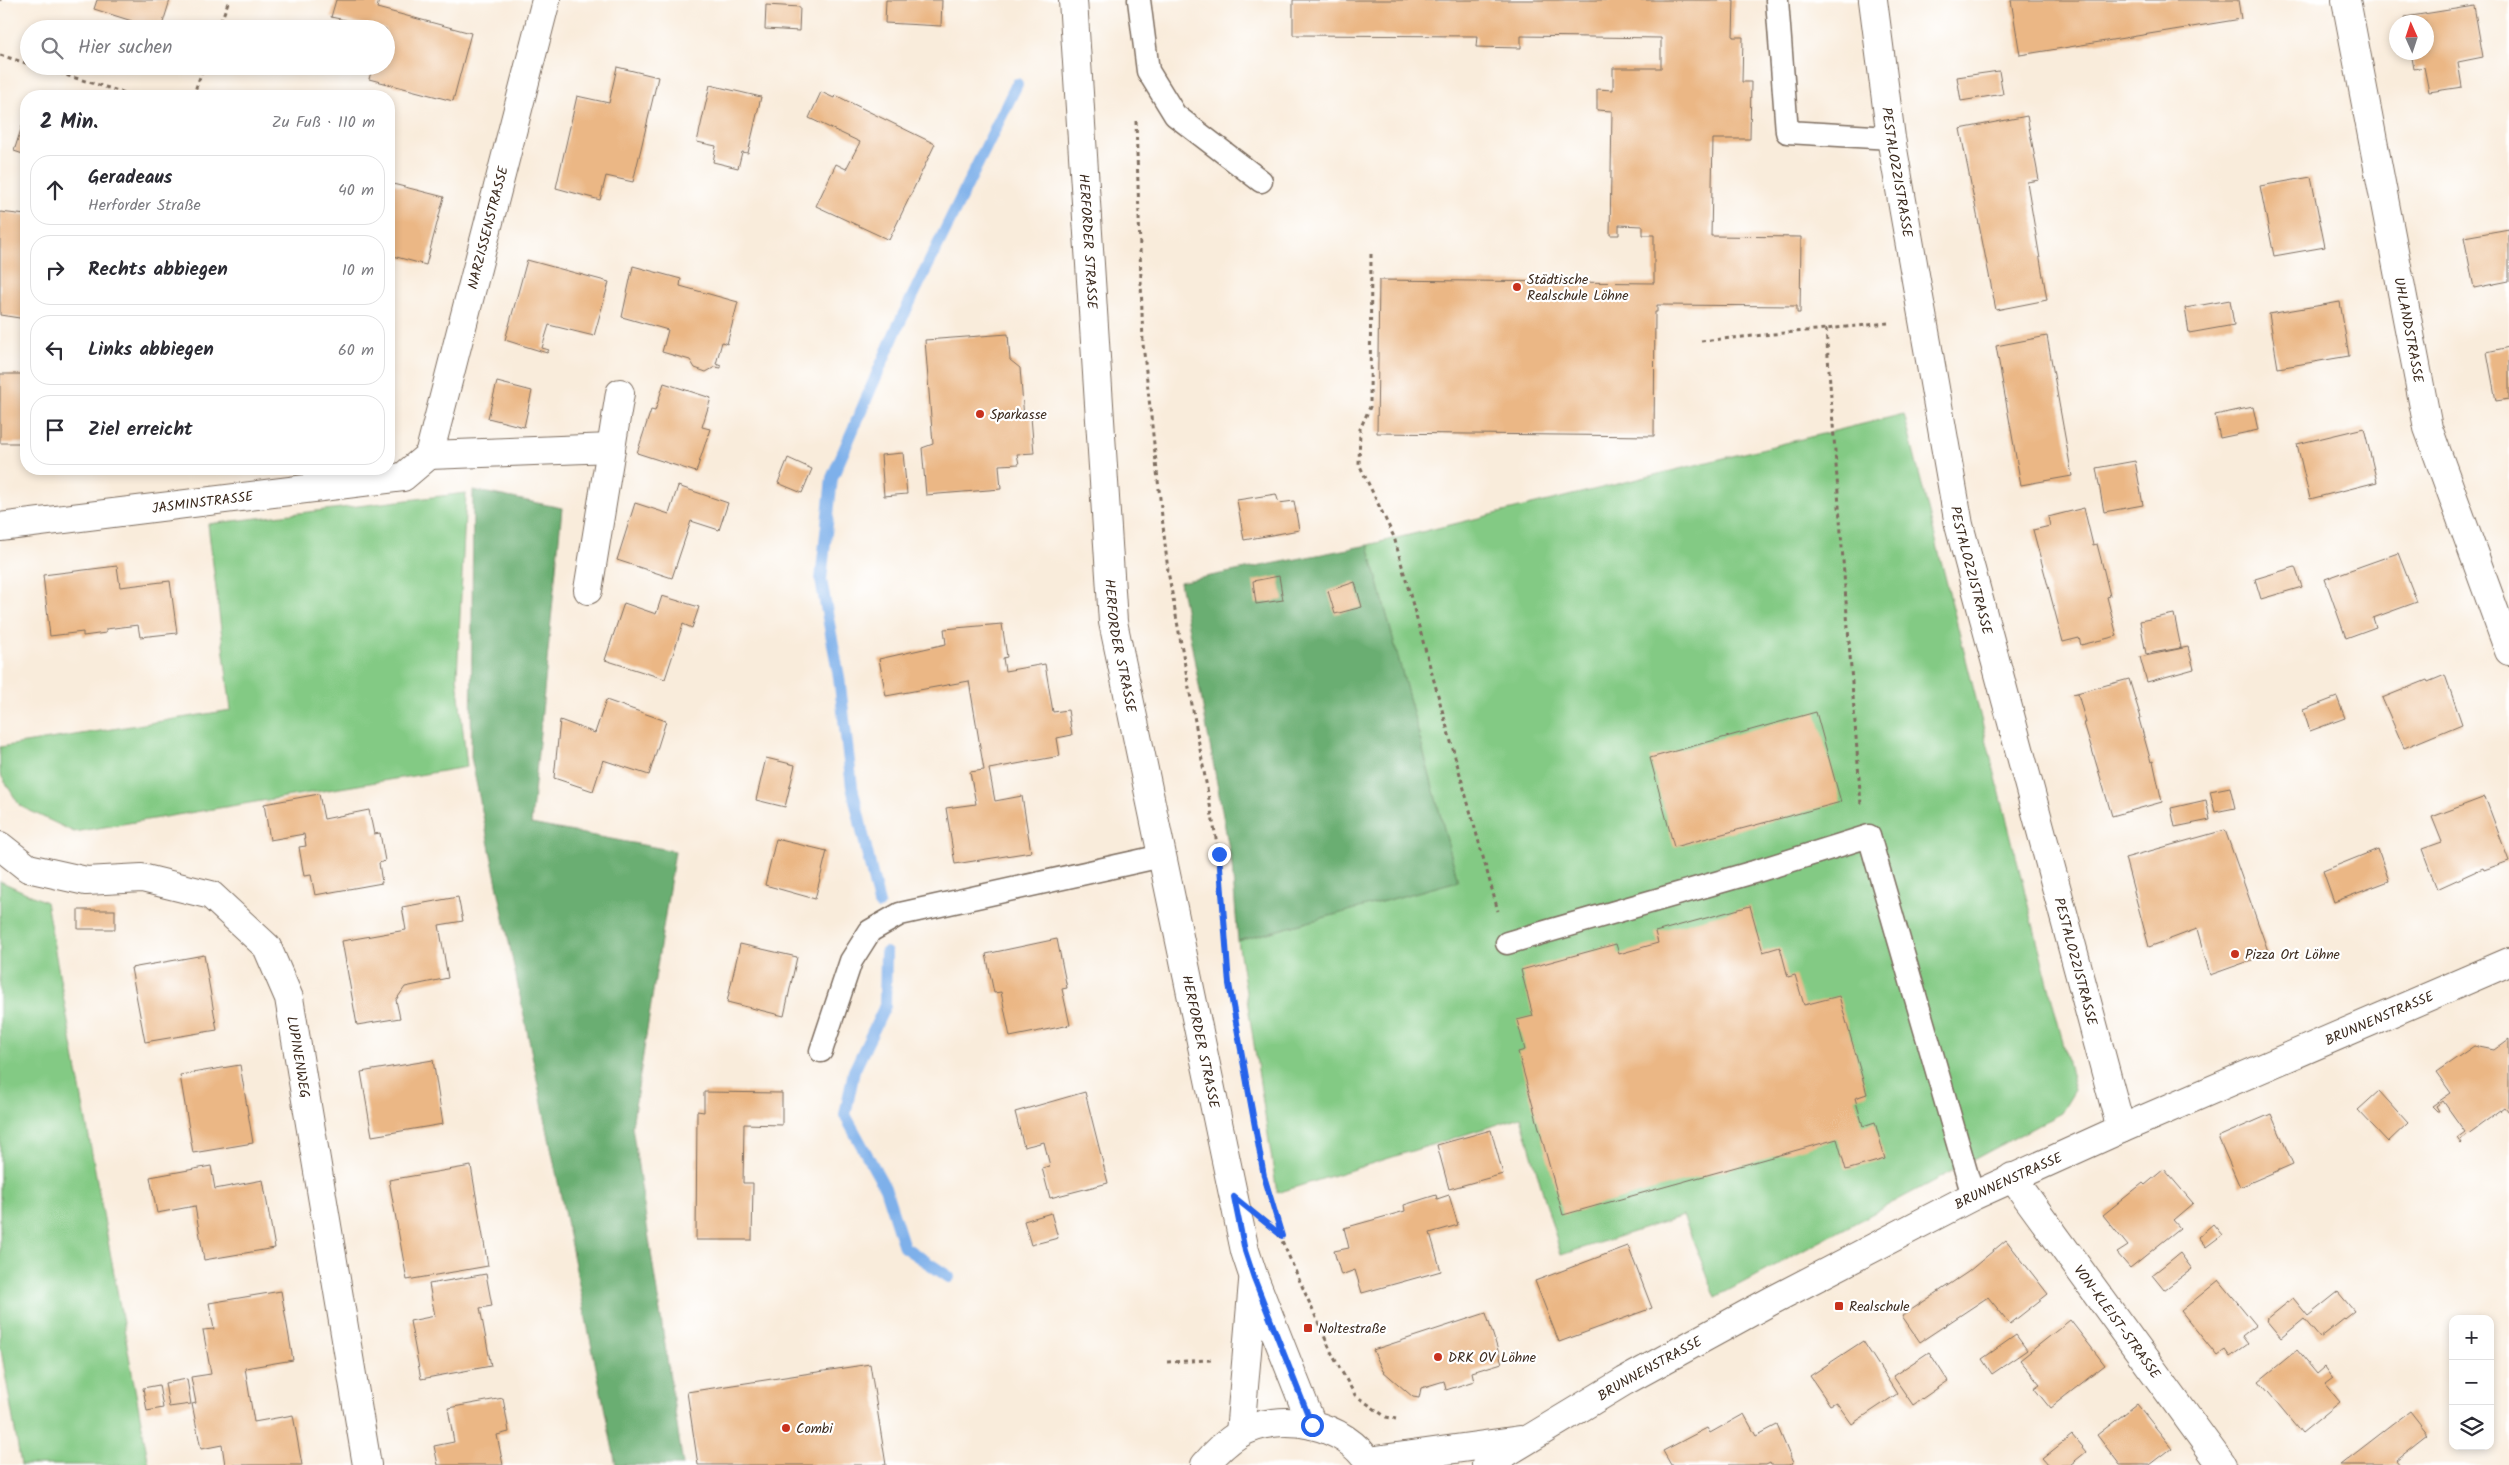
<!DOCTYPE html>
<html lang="de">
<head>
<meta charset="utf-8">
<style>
  :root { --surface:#fff; --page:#f7f7f7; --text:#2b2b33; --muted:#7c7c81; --line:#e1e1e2 }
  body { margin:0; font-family:Kalam,sans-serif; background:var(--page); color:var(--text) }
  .controls { position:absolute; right:15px; bottom:15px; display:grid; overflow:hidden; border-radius:10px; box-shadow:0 2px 8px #0003 }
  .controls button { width:45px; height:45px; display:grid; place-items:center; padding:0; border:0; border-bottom:1px solid var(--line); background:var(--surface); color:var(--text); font:25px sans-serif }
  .compass { position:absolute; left:2389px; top:15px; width:45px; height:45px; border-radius:50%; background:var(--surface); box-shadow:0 2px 8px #0003; rotate:357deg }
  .stop { position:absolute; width:15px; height:15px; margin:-11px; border:4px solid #2563eb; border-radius:50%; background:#fff }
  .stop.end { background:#2563eb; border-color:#fff; box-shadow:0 1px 5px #0008 }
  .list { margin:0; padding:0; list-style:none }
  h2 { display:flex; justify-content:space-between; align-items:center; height:65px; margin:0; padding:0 20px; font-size:21px }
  h2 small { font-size:16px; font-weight:400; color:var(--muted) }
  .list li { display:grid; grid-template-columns:32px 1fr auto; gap:15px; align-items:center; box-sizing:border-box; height:70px; margin:0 10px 10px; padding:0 10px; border:1px solid var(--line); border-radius:20px }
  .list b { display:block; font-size:19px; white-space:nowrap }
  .list p { margin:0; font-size:16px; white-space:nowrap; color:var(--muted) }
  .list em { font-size:16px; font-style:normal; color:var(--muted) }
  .icon { flex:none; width:28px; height:28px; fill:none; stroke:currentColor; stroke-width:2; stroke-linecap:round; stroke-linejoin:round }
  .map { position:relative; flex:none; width:2509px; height:1465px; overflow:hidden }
  .search { position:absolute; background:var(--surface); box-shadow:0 2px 8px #0003; left:20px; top:20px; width:375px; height:55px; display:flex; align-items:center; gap:12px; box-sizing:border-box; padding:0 18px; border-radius:28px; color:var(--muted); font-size:19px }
  .panel { position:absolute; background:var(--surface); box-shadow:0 2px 8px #0003; left:20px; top:90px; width:375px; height:385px; border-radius:20px }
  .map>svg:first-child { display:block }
  .green { fill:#83ca84; stroke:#5f7a51 }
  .forest { fill:#6aae72; stroke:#526c48 }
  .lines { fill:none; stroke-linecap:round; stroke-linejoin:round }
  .stream { stroke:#7eb0ea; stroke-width:12 }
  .building { fill:#ebb785 }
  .lane-casing { stroke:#7e6e60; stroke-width:25 }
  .street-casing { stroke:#7e6e60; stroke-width:30 }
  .secondary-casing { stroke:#7e6e60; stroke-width:30 }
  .path { stroke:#7e6e60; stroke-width:3; stroke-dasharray:4 4; stroke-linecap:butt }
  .lane { stroke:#fff; stroke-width:22 }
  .street { stroke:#fff; stroke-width:28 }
  .secondary { stroke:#fff; stroke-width:28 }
  .route { stroke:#2563eb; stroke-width:6 }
  .poi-dot { fill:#c8321e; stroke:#fff; stroke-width:2 }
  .labels { text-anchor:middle; stroke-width:4.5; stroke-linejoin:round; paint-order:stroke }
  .street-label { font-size:14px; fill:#3b2a1e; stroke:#fff }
  .poi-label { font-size:14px; fill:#3b2a1e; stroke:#fff; text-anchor:start }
</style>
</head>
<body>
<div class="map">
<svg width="2509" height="1465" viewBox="0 0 2509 1465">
  <rect width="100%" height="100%" fill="#fff"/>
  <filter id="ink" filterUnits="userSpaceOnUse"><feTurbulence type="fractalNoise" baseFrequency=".02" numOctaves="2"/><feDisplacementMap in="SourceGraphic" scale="10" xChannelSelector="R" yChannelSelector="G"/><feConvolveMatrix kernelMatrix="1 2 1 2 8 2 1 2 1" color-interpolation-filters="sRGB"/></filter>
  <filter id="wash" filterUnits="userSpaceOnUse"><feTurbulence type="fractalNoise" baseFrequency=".0096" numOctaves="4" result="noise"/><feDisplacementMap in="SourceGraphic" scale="20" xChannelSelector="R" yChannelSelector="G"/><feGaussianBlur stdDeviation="1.12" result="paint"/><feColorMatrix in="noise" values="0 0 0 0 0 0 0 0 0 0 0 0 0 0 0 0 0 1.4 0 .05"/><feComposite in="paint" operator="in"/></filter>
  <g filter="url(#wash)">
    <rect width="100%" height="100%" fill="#f9ecdb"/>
    <!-- green -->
    <g class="green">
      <path d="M1904 414 2075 1090 2061 1113 1716 1297 1683 1216 1561 1255 1521 1117 1277 1193 1238 941 1458 881 1368 545Z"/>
      <path d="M466 493 457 677 467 767 74 832 20 806 0 774V747L231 710 208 524Z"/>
      <path d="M0 881 46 902 149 1465H21L0 1344Z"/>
    </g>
    <!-- forest -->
    <g class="forest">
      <path d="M473 490 562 508 531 824 675 851 632 1126 683 1465H616L471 757Z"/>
      <path d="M1368 545 1458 881 1238 941 1232 865 1180 582Z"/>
    </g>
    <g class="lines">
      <!-- stream -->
      <g class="stream">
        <path d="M879 904 852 787 839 677 821 580 832 478 897 328 1017 84"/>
        <path d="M886 953 885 1006 854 1071 845 1115 885 1188 904 1247 949 1277"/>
      </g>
    </g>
    <g id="blocks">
      <!-- building -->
      <g class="building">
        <path d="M97 0H170L161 29H143L136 26 132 21 94 9Z"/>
        <path d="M336 0H379L377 8 471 33 453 101 369 79 373 66H386V29L331 17Z"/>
        <path d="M886 0H942L941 26 885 23Z"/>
        <path d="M1293 0H1734L1733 37H1743L1742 82H1751L1750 139H1713L1711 236 1801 237 1800 313H1797V306L1657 305V312H1655L1654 436 1377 433 1379 280 1654 283V235H1643V226L1619 225V235H1610L1612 111 1597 110V89L1613 90V68H1661V38L1521 36V48L1476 47 1477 36 1293 35Z"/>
        <path d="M2011 0H2238L2241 19 2020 55Z"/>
        <path d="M766 5 800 7 799 31 765 29Z"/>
        <path d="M2474 6 2483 57 2458 62 2462 87 2429 92 2424 67 2414 69 2411 52H2426V22H2406L2405 17Z"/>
        <path d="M617 67 658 77 633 182 606 176 600 200 556 188 577 96 609 103Z"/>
        <path d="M1999 71 2003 94 1961 101 1957 77Z"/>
        <path d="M710 85 761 97 748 153 742 152 738 168 713 162 716 146 697 142Z"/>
        <path d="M821 92 834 98 835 95 935 144 889 240 816 206 836 164 846 169 860 142 809 118Z"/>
        <path d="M26 114V155L14 151Z"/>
        <path d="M2027 116 2039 180 2027 182 2047 300 1996 310 1960 129Z"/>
        <path d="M2311 177 2325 247 2274 256 2260 186Z"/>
        <path d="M389 183 444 197 426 265 389 255Z"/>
        <path d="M0 212 26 215V319L0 315Z"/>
        <path d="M2509 229V281L2474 288 2464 237Z"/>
        <path d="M527 260 609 282 594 336 549 325 542 348 549 350 547 353 505 340Z"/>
        <path d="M633 266 681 279 680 286 738 302 727 344 722 342 716 364 721 366V368L715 367 706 372 695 368 690 360 662 352 668 330 622 317Z"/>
        <path d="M2230 300 2234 325 2189 333 2185 308Z"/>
        <path d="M2340 302 2349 356 2278 368 2269 314Z"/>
        <path d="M1008 334 1010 360 1020 368 1024 418 1031 417 1034 453 1017 454 1019 464 999 465 1001 489 926 495 922 448 933 444 925 340Z"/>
        <path d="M2047 336 2072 476 2021 485 1996 346Z"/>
        <path d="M2509 347V399L2496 401 2487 352Z"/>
        <rect x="0" y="374" width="26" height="69"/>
        <path d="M497 382 532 391 524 427 488 418Z"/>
        <path d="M664 383 711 398 702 427 710 429 696 472 637 453 651 410 655 411Z"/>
        <path d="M2253 407 2258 430 2220 438 2215 415Z"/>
        <path d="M2364 428 2377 482 2310 499 2297 444Z"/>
        <path d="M903 453 907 494 884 496 881 455Z"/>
        <path d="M788 458 812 469 802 493 778 483Z"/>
        <path d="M2135 461 2143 505 2104 512 2096 468Z"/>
        <path d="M678 486 728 503 719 530 691 521 672 578 617 560 635 503 669 514Z"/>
        <path d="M1276 494 1279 503 1294 501 1299 530 1244 540 1237 500Z"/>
        <path d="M2084 508 2093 545 2097 544 2104 571 2110 596 2107 597 2117 636 2081 645 2079 638 2063 642 2033 530 2050 526 2048 517Z"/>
        <path d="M2398 553 2417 602 2373 618 2376 627 2346 638 2325 579Z"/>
        <path d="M117 566 120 587 170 581 177 633 140 637 138 625 106 629V633L83 636V632L50 636 43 575Z"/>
        <path d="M2295 567 2302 587 2261 599 2255 579Z"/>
        <path d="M1279 576 1283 600 1256 604 1253 581Z"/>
        <path d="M1355 582 1362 607 1335 614 1328 591Z"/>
        <path d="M662 596 699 607 692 628 683 624 665 679 605 660 624 603 656 614Z"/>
        <path d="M2174 614 2181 648 2146 654 2140 621Z"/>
        <path d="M1002 624 1007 657 1003 658 1005 671 1045 664 1053 712 1068 710 1072 735 1057 738 1060 756 989 769 995 801 1022 796 1031 852 955 864 946 808 976 804 970 772 984 770 969 681 886 696 879 659 946 644 944 629Z"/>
        <path d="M2188 647 2194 669 2147 682 2140 657Z"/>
        <path d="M2445 675 2462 724 2404 748 2382 698 2427 680 2428 682Z"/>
        <path d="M2129 679 2141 718 2139 719 2151 762 2153 761 2162 802 2112 816 2084 723H2086L2078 694H2073Z"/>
        <path d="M2337 697 2345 718 2310 731 2303 710Z"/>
        <path d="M606 700 666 721 649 775 603 760 593 791 554 778 560 720 595 733Z"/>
        <path d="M1816 712 1841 802 1674 847 1650 758Z"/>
        <path d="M766 758 795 765 785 807 756 800Z"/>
        <path d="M2230 787 2235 808 2215 812 2210 791Z"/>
        <path d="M319 794 324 819 369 810 374 834 380 833 385 861 379 863 382 883 315 895 311 875 304 876 299 847 306 846 304 834 270 840 264 804Z"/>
        <path d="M2485 797 2509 861 2484 870 2483 868 2437 889 2422 849 2442 842 2432 817Z"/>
        <path d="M2206 800 2210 820 2175 827 2171 808Z"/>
        <path d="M2225 830 2269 954 2210 975 2197 929 2149 947 2125 858Z"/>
        <path d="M776 839 827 851 815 899 765 885Z"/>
        <path d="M2378 849 2389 881 2334 902 2323 871Z"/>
        <path d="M458 897 463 921 439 925 448 978 405 987 396 1000 400 1018 357 1025 342 941 406 930 402 907Z"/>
        <path d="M1750 906 1763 952 1780 947 1788 977 1795 975 1804 1005 1839 996 1867 1094 1855 1098 1863 1126 1875 1122 1885 1159 1846 1170 1837 1139 1563 1215 1518 1052 1525 1050 1517 1020 1533 1016 1521 970 1616 944 1619 954 1658 943 1655 932Z"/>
        <rect x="78" y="910" width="37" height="19"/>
        <path d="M1057 939 1067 988 1062 989 1070 1025 1010 1037 1001 992 994 993 986 954Z"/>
        <path d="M740 944 797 957 784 1016 727 1002Z"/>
        <path d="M204 955 217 1030 145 1042 131 968Z"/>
        <path d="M2509 1039V1112L2505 1107 2460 1140 2462 1143 2461 1144 2457 1138 2465 1132 2443 1101 2436 1106 2439 1111H2437L2432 1106 2451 1093 2436 1072 2474 1046 2494 1050Z"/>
        <path d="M433 1060 443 1124 372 1136 361 1072Z"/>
        <path d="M240 1065 253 1143 193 1153 180 1075Z"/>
        <path d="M2379 1091 2408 1123 2388 1142 2358 1110Z"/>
        <path d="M704 1092 782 1093V1125L744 1124 743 1183H753L752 1240H696L697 1111 704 1112Z"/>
        <path d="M1085 1092 1108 1183 1050 1198 1042 1168 1050 1166 1044 1142 1024 1147 1015 1112Z"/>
        <path d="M2271 1114 2293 1164 2240 1187 2218 1137Z"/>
        <path d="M1491 1130 1503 1174 1449 1189 1437 1145Z"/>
        <path d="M211 1166 215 1189 263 1180 275 1248 204 1260 195 1206 157 1213 150 1177Z"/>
        <path d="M471 1166 488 1266 407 1280 389 1180Z"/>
        <path d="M2164 1169 2193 1203 2173 1220 2180 1228 2130 1268 2117 1253 2128 1246 2103 1215 2143 1183 2145 1185Z"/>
        <path d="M1436 1195 1437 1199 1449 1195 1458 1225 1430 1233 1441 1271 1362 1293 1355 1270 1341 1275 1334 1251 1349 1248 1344 1228 1405 1211 1404 1205Z"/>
        <path d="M1051 1213 1058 1238 1031 1245 1024 1221Z"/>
        <path d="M2213 1224 2222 1235 2206 1247 2198 1237Z"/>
        <path d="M2006 1240 2048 1294 2010 1324 1988 1297 1920 1342 1902 1316 1968 1272Z"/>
        <path d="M1628 1246 1652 1308 1559 1342 1535 1281Z"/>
        <path d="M2180 1253 2192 1269 2164 1290 2152 1275Z"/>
        <path d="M486 1274 492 1306 480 1308 491 1366 421 1379 410 1321 435 1316 429 1284Z"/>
        <path d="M2219 1280 2256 1325 2242 1336 2248 1344 2230 1357 2225 1350 2217 1356 2181 1311Z"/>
        <path d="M281 1291 293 1360 245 1368 254 1422 293 1415 302 1465H225L222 1445 201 1449 192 1404 196 1403 191 1377 211 1374 203 1330 214 1329 209 1303Z"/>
        <path d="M2338 1292 2354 1311 2320 1338 2304 1319 2281 1338 2266 1320 2293 1298 2308 1316Z"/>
        <path d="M1486 1313 1502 1363 1472 1372 1474 1381 1446 1390 1444 1381 1421 1388 1419 1398 1413 1397 1383 1371 1373 1350Z"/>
        <path d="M2070 1320 2105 1365 2050 1408 2034 1388 2040 1384 2020 1360Z"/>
        <path d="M2016 1335 2027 1350 1992 1374 1982 1359Z"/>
        <path d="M1863 1341 1897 1394 1852 1424 1836 1402 1830 1405 1810 1376Z"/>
        <path d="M2297 1350 2317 1374 2325 1367 2333 1378 2325 1384 2340 1402 2302 1433 2259 1381Z"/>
        <path d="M1929 1352 1948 1381 1913 1405 1893 1376Z"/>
        <path d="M870 1364 886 1465H698L687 1392Z"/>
        <path d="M187 1379 191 1404 169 1407 165 1383Z"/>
        <path d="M159 1385 163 1408 147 1411 143 1388Z"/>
        <path d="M503 1398 509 1432 497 1435 503 1465H438L434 1446 454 1442 448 1408Z"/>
        <path d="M2137 1404 2172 1448 2150 1465H2120L2097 1435Z"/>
        <path d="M2410 1411 2428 1434 2395 1460 2399 1465H2340Z"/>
        <path d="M1744 1414 1756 1436 1777 1425 1793 1463 1790 1465H1771L1770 1463 1766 1465H1671L1663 1451 1707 1428 1710 1433Z"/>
        <path d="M2072 1435 2086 1452 2070 1465H2047L2042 1459Z"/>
      </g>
    </g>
  </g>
  <g filter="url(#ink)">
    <use href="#blocks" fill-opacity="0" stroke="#7e6e60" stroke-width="1"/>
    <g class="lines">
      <defs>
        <g id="lane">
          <path d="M1139 0 1148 71 1175 115 1261 181"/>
          <path d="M1777 0 1787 132 1891 138"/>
          <path d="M1507 943 1754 872 1869 836 1973 1196"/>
          <path d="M821 1051 851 961 870 931 900 914 1162 856"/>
        </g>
        <g id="street">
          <path id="s1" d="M1873 0 1891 138 1959 525 2121 1129"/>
          <path id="s2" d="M2346 0 2428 428 2509 651"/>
          <path d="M429 455 611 448"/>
          <path id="s3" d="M0 527 403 477 429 455 546 0"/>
          <path d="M588 590 620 393"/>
          <path id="s4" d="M0 846 28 868 86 881 142 878 211 895 267 947 289 998 367 1465"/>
          <path id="s5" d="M2012 1177 2222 1465"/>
        </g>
        <g id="secondary">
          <path id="s6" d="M1073 0 1113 622 1245 1251 1254 1278 1312 1425"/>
          <path d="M1240 1433 1253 1282"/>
          <path d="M1368 1461 1520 1440"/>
          <path d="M1205 1465C1215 1453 1225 1443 1239 1434 1280 1410 1346 1423 1370 1465"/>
          <path id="s7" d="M1486 1465 1625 1381 1771 1301 1973 1196 2121 1129 2509 962"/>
        </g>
      </defs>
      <!-- lane casing -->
      <use href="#lane" class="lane-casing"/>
      <!-- street casing -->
      <use href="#street" class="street-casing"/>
      <!-- secondary casing -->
      <use href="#secondary" class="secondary-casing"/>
      <!-- path -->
      <g class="path">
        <path d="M0 1V0"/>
        <path d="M218 29 229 0"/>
        <path d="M0 55 29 64"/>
        <path d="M36 66 135 96"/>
        <path d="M193 96 204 66"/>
        <path d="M1136 121 1143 344 1168 571 1219 855 1229 983"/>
        <path d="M1371 254 1370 407 1360 429 1359 464 1394 537 1498 911"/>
        <path d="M1826 329 1861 805"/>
        <path d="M1701 341 1888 323"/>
        <path d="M1279 1234 1333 1356 1355 1395 1386 1417 1396 1419"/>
        <path d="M1167 1362 1211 1360"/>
      </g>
      <!-- lane -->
      <use href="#lane" class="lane"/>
      <!-- street -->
      <use href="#street" class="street"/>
      <!-- secondary -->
      <use href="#secondary" class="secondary"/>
    </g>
  </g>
  <g class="lines" filter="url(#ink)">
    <!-- route -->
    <path class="route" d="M1219 854 1229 984 1264 1176 1282 1236 1234 1197 1245 1251 1254 1278 1312 1425"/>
  </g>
  <!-- markers -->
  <g class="poi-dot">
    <circle cx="1517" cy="287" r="5"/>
    <circle cx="980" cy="414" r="5"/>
    <circle cx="2235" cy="954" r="5"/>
    <rect x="1834" y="1301" width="10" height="10" rx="2.5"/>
    <rect x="1303" y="1323" width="10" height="10" rx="2.5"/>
    <circle cx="1438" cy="1357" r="5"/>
    <circle cx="786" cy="1428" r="5"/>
  </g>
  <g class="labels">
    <!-- street labels -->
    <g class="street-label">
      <text dy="5" stroke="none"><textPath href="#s1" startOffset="174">PESTALOZZISTRASSE</textPath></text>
      <text dy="5" stroke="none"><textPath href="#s3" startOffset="675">NARZISSENSTRASSE</textPath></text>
      <text dy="5" stroke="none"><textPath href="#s6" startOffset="242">HERFORDER STRASSE</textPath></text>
      <text dy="5" stroke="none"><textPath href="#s2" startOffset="336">UHLANDSTRASSE</textPath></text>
      <text dy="5" stroke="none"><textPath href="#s3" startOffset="204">JASMINSTRASSE</textPath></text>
      <text dy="5" stroke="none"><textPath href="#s1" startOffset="579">PESTALOZZISTRASSE</textPath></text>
      <text dy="5" stroke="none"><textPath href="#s6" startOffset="648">HERFORDER STRASSE</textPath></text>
      <text dy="5" stroke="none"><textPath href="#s1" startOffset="984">PESTALOZZISTRASSE</textPath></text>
      <text dy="5" stroke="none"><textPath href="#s7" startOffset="1000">BRUNNENSTRASSE</textPath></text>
      <text dy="5" stroke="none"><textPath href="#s6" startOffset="1052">HERFORDER STRASSE</textPath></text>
      <text dy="5" stroke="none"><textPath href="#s4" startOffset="414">LUPINENWEG</textPath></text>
      <text dy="5" stroke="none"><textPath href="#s7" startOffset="595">BRUNNENSTRASSE</textPath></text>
      <text dy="5" stroke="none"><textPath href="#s5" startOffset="179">VON-KLEIST-STRASSE</textPath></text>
      <text dy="5" stroke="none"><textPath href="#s7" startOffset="190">BRUNNENSTRASSE</textPath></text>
    </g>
    <!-- poi labels -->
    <g class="poi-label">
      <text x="1527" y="284">Städtische<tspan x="1527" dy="16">Realschule Löhne</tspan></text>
      <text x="990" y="419">Sparkasse</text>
      <text x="2245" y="959">Pizza Ort Löhne</text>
      <text x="1849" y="1311">Realschule</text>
      <text x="1318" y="1333">Noltestraße</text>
      <text x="1448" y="1362">DRK OV Löhne</text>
      <text x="796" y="1433">Combi</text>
    </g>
  </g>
</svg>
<div class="controls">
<button>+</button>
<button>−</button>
<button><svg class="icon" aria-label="layers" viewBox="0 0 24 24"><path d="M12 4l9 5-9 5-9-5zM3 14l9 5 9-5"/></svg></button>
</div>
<svg class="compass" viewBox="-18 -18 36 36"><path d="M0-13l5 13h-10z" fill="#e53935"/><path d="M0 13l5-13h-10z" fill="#7c7c81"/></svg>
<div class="stop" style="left:1312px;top:1425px"></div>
<div class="stop end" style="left:1219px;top:854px"></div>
<div class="search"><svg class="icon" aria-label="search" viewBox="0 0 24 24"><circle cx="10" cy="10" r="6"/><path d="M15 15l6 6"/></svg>Hier suchen</div>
<section class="panel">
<h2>2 Min.<small>Zu Fuß · 110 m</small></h2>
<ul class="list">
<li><svg class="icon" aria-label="ahead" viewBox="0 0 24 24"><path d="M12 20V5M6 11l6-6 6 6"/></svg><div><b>Geradeaus</b><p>Herforder Straße</p></div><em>40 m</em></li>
<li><svg class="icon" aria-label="right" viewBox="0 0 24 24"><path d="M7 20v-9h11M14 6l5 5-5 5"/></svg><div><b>Rechts abbiegen</b></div><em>10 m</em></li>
<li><svg class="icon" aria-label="left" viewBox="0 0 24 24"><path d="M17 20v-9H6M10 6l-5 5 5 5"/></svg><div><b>Links abbiegen</b></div><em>60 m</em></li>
<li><svg class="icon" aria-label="arrive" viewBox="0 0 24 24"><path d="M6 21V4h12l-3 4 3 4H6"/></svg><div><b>Ziel erreicht</b></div></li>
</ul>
</section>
</div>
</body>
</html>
